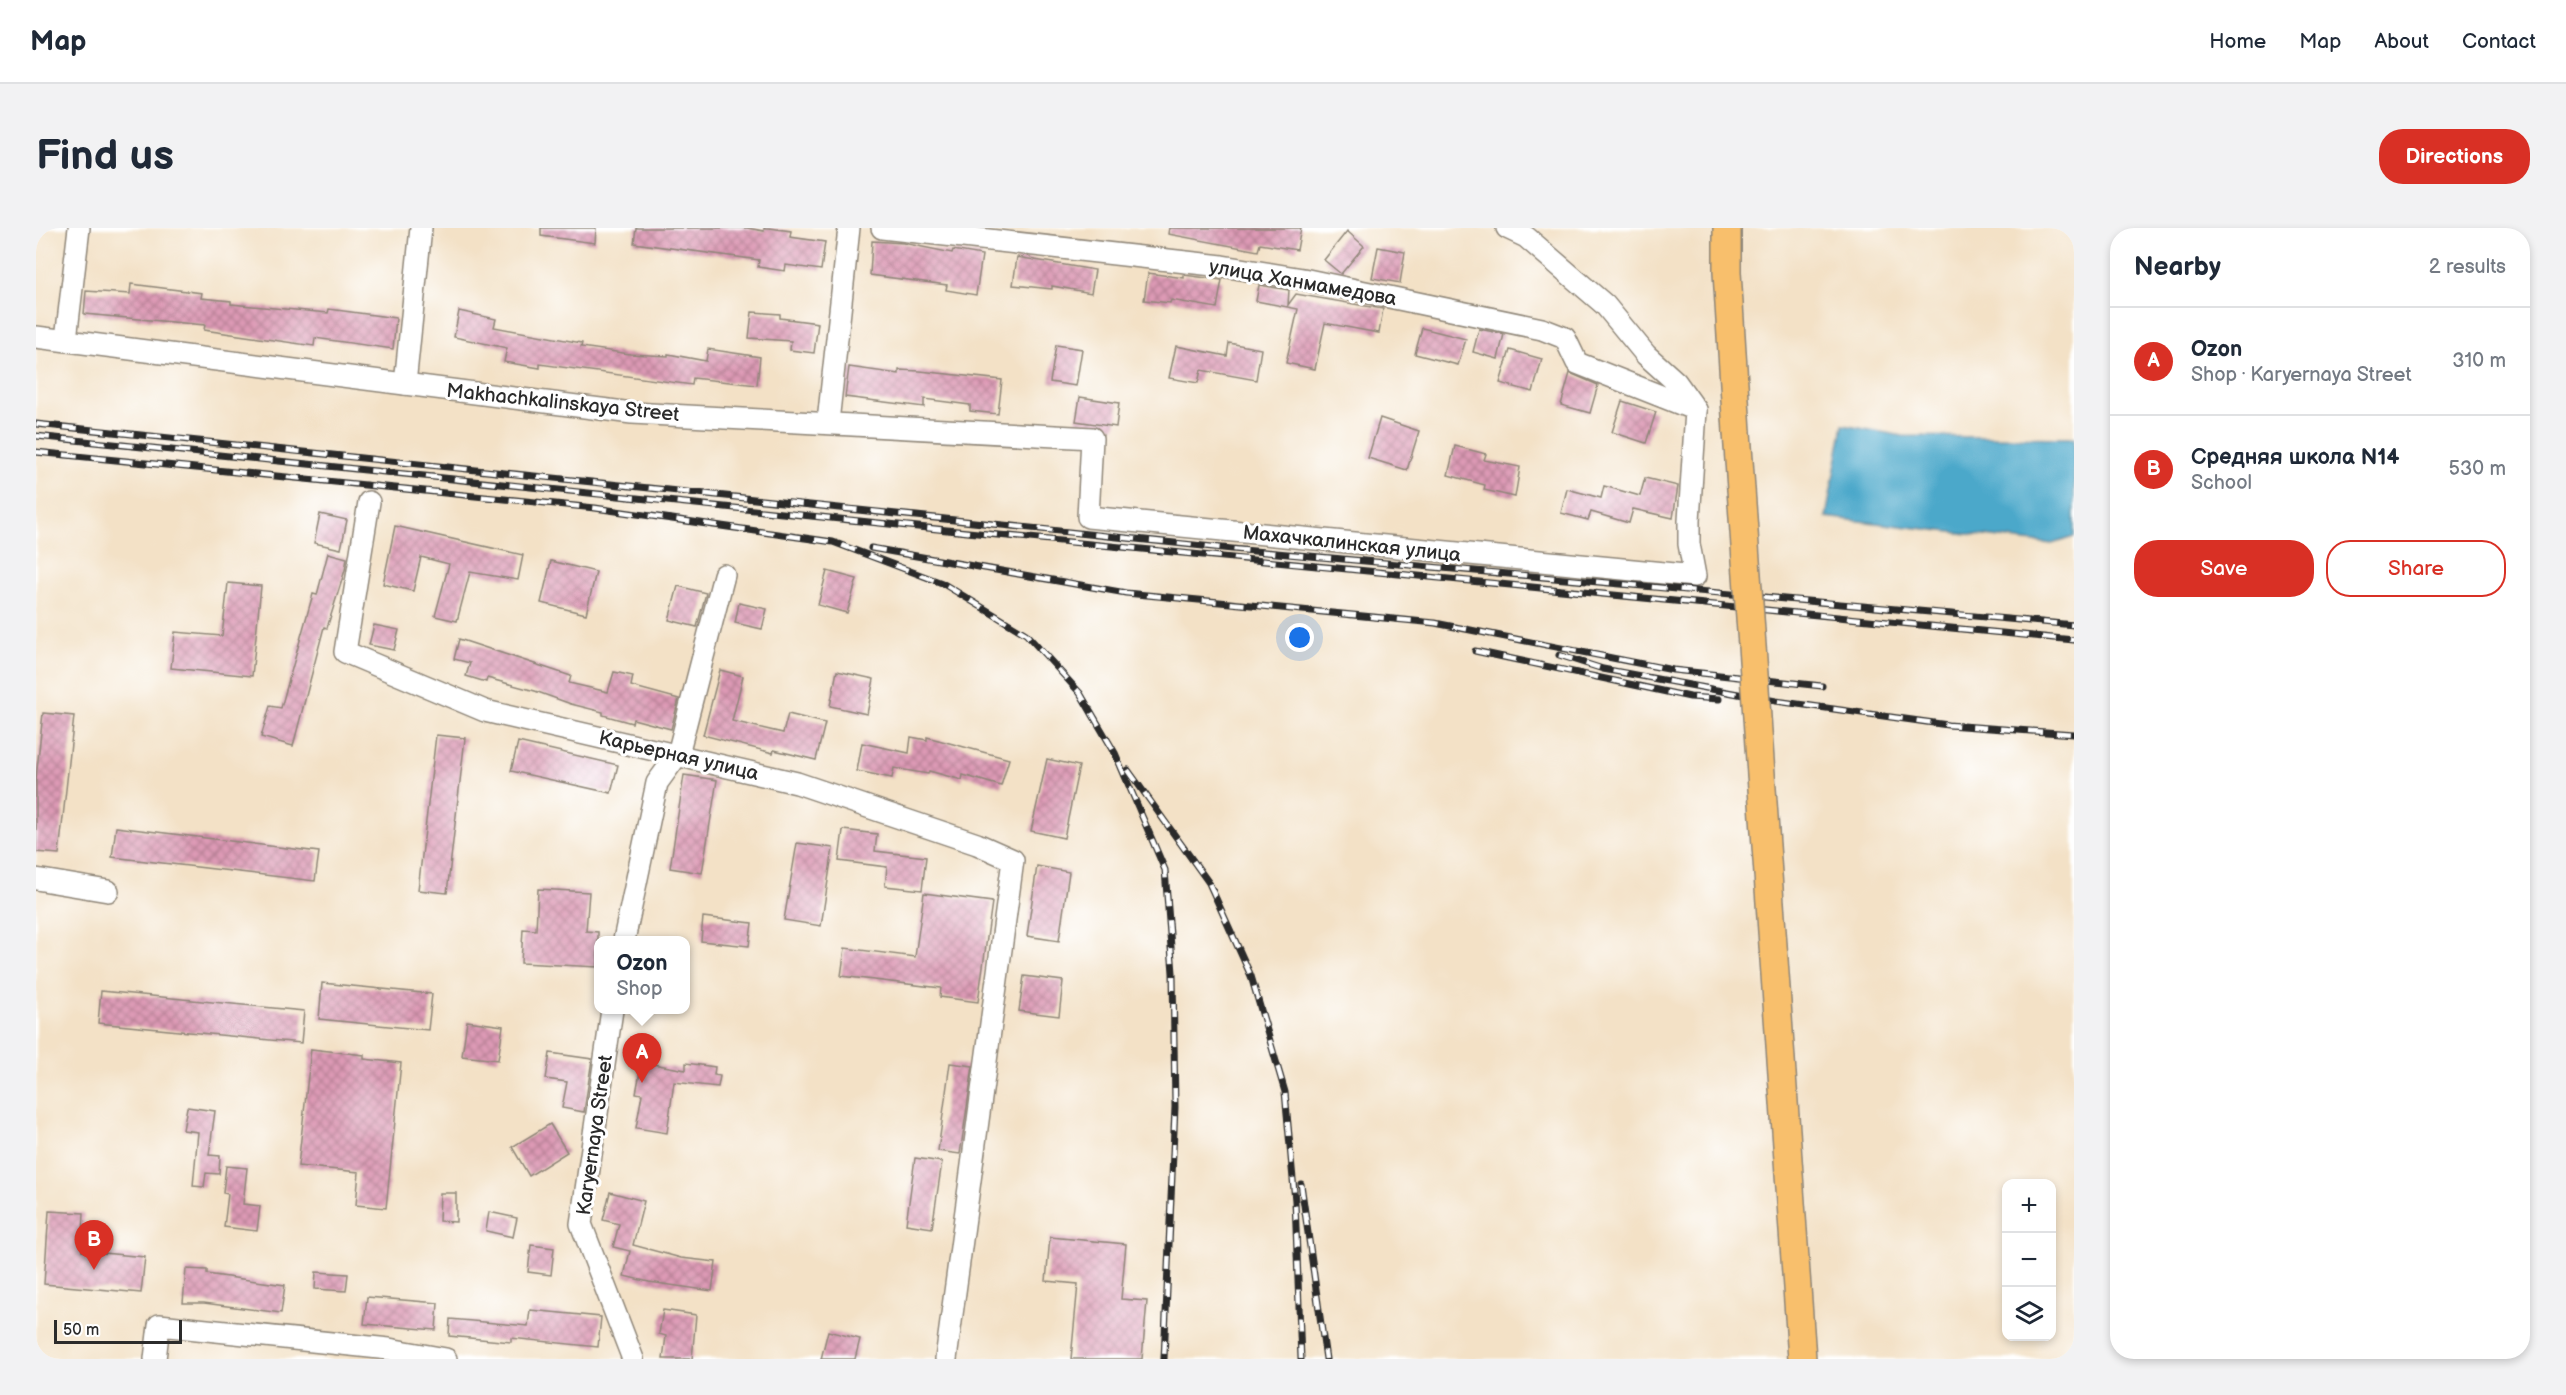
<!DOCTYPE html>
<html lang="en">
<head>
<meta charset="utf-8">
<style>
  :root { --surface:#fff; --page:#f2f2f3; --text:#1f2937; --muted:#747a83; --line:#e0e1e3; --accent:#d93025 }
  body { margin:0; font-family:"Balsamiq Sans",sans-serif; background:var(--page); color:var(--text) }
  .controls { position:absolute; right:18px; bottom:18px; display:grid; overflow:hidden; border-radius:12px; box-shadow:0 3px 9px #0003 }
  .controls button { width:54px; height:54px; display:grid; place-items:center; padding:0; border:0; border-bottom:2px solid var(--line); background:var(--surface); color:var(--text); font:30px sans-serif }
  .scale { position:absolute; left:18px; bottom:15px; width:128px; box-sizing:border-box; padding-left:6px; border:3px solid #2b2b2b; border-top:0; font-size:16px; line-height:21px; white-space:nowrap; color:#2b2b2b; -webkit-text-stroke:4px #fff; paint-order:stroke }
  .you { position:absolute; left:1264px; top:410px; width:21px; height:21px; margin:-15px; border:4px solid #fff; border-radius:50%; background:#1a73e8; box-shadow:0 0 0 9px #1a73e833 }
  .badge { display:grid; place-items:center; width:39px; height:39px; border-radius:50%; background:var(--accent); color:#fff; font-size:20px; font-weight:700 }
  .pin { position:absolute; translate:-50% -50px; filter:drop-shadow(0 2px 3px #0008) }
  .pin::after { content:''; position:absolute; top:32px; width:21px; height:18px; background:inherit; clip-path:polygon(0 0,100% 0,50% 100%) }
  .popup { position:absolute; left:558px; top:708px; width:96px; height:78px; box-sizing:border-box; display:grid; place-content:center; border-radius:12px; background:var(--surface); filter:drop-shadow(0 2px 4px #0005); font-size:20px; white-space:nowrap; color:var(--muted) }
  .popup b { font-size:22px; color:var(--text) }
  .popup::after { content:''; position:absolute; left:50%; top:100%; margin-left:-12px; border:12px solid transparent; border-top-color:var(--surface) }
  .list { margin:0; padding:0; list-style:none }
  h2 { display:flex; justify-content:space-between; align-items:center; height:78px; margin:0; padding:0 24px; font-size:26px }
  h2 small { font-size:20px; font-weight:400; color:var(--muted) }
  .list li { display:grid; grid-template-columns:39px 1fr auto; gap:18px; align-items:center; box-sizing:border-box; height:108px; padding:0 24px; border-top:2px solid var(--line) }
  .list b { display:block; font-size:22px; white-space:nowrap }
  .list p { margin:0; font-size:20px; white-space:nowrap; color:var(--muted) }
  .list em { font-size:20px; font-style:normal; color:var(--muted) }
  .actions { display:flex; gap:12px; padding:18px 24px }
  .actions a { flex:1; padding:14px 0; border:2px solid var(--accent); border-radius:24px; text-align:center; font-size:21px; color:var(--accent) }
  .actions .main { background:var(--accent); color:#fff }
  .icon { flex:none; width:33px; height:33px; fill:none; stroke:currentColor; stroke-width:2; stroke-linecap:round; stroke-linejoin:round }
  .map { position:relative; flex:none; width:2038px; height:1131px; overflow:hidden; border-radius:24px }
  header { display:flex; align-items:center; gap:36px; box-sizing:border-box; height:84px; padding:0 30px; background:var(--surface); border-bottom:2px solid var(--line) }
  header strong { font-size:28px }
  nav { display:flex; gap:33px; margin-inline-start:auto; font-size:21px }
  .intro { display:flex; align-items:center; justify-content:space-between; box-sizing:border-box; height:144px; padding:0 36px }
  h1 { margin:0; font-size:42px }
  .button { padding:15px 27px; border-radius:24px; background:var(--accent); color:#fff; font-size:21px; font-weight:700 }
  main { display:flex; gap:36px; padding:0 36px }
  aside { flex:1; background:var(--surface); border-radius:24px; box-shadow:0 3px 9px #0003 }
  .map>svg:first-child { display:block }
  .water { fill:#4ca8ca; stroke:#3c6a7a; stroke-width:1.5 }
  .building { fill:url(#building-cross-hatch) }
  .lines { fill:none; stroke-linecap:round; stroke-linejoin:round }
  .minor-casing { stroke:#8f8678; stroke-width:24 }
  .major-casing { stroke:#8f8678; stroke-width:30 }
  .minor { stroke:#fff; stroke-width:21 }
  .major { stroke:#f8bf6c; stroke-width:27 }
  .rail-casing { stroke:#2b2b2b; stroke-width:7 }
  .rail { stroke:#fff; stroke-width:4.5; stroke-dasharray:14; stroke-linecap:butt }
  .major-bridge-casing { stroke:#8f8678; stroke-width:30; stroke-linecap:butt }
  .major-bridge { stroke:#f8bf6c; stroke-width:27 }
  .labels { text-anchor:middle; stroke-width:6; stroke-linejoin:round; paint-order:stroke }
  .street-label { font-size:20px; fill:#2b2b2b; stroke:#fff }
</style>
</head>
<body>
<header>
<strong>Map</strong>
<nav><a>Home</a><a>Map</a><a>About</a><a>Contact</a></nav>
</header>
<div class="intro"><h1>Find us</h1><a class="button">Directions</a></div>
<main>
<div class="map">
<svg width="2038" height="1131" viewBox="0 0 2038 1131">
  <defs>
    <pattern id="building-cross-hatch" width="8" height="8" patternUnits="userSpaceOnUse" patternTransform="scale(1.5)"><rect width="8" height="8" fill="#dd9ab5"/><path d="M0 0l8 8M0 8l8-8" fill="none" stroke="#b37e93"/></pattern>
  </defs>
  <rect width="100%" height="100%" fill="#fff"/>
  <filter id="ink" filterUnits="userSpaceOnUse"><feTurbulence type="fractalNoise" baseFrequency=".0167" numOctaves="2"/><feDisplacementMap in="SourceGraphic" scale="12" xChannelSelector="R" yChannelSelector="G"/><feConvolveMatrix kernelMatrix="1 2 1 2 8 2 1 2 1" color-interpolation-filters="sRGB"/></filter>
  <filter id="wash" filterUnits="userSpaceOnUse"><feTurbulence type="fractalNoise" baseFrequency=".008" numOctaves="4" result="noise"/><feDisplacementMap in="SourceGraphic" scale="24" xChannelSelector="R" yChannelSelector="G"/><feGaussianBlur stdDeviation="1.35" result="paint"/><feColorMatrix in="noise" values="0 0 0 0 0 0 0 0 0 0 0 0 0 0 0 0 0 1.4 0 .05"/><feComposite in="paint" operator="in"/></filter>
  <g filter="url(#wash)">
    <rect width="100%" height="100%" fill="#f3e1c6"/>
    <!-- water -->
    <path class="water" d="M1807 197 1867 208 2038 210V309L2016 316 1790 289Z"/>
    <g id="blocks">
      <!-- building -->
      <g class="building">
        <path d="M505 0H560L559 15 505 8Z"/>
        <path d="M600 0H711L728 3V0H733L755 3 754 9 789 14 785 42 750 37 749 43 722 39 723 32 598 15Z"/>
        <path d="M1133 0H1265L1261 22 1224 16 1222 23 1132 6Z"/>
        <path d="M1311 3 1328 18 1305 46 1288 32Z"/>
        <path d="M836 13 867 15 916 25 917 22 946 27 940 67 910 62 911 57 834 47Z"/>
        <path d="M1342 19 1369 24 1364 55 1336 50Z"/>
        <path d="M981 29 1059 42 1055 65 1016 58V61L977 57Z"/>
        <path d="M1112 45 1148 50V47L1186 52 1181 80 1135 72 1134 75 1108 72Z"/>
        <path d="M95 56 166 65 165 70 195 73V76L292 85 293 81 360 90 357 121 279 110 278 118 168 102 169 97 48 86 50 63 94 66Z"/>
        <path d="M1223 57 1253 62 1252 77 1260 66 1347 81 1343 105 1289 95 1279 141 1250 135 1262 81 1220 73Z"/>
        <path d="M423 83 460 91 458 99 546 115 545 119 594 126 632 128V126L670 133 672 121 724 129 721 157 657 150 656 157 504 136V140L468 134 471 120 418 109Z"/>
        <path d="M716 84 744 86V90L782 95 778 125 754 122 755 113 713 110Z"/>
        <path d="M1386 100 1430 111 1422 137 1379 126Z"/>
        <path d="M1443 101 1468 106 1462 131 1437 124Z"/>
        <path d="M1193 115 1225 121 1220 152 1165 142 1162 155 1133 150 1140 118 1191 128Z"/>
        <path d="M1020 117 1046 121 1040 158 1014 154Z"/>
        <path d="M1474 122 1506 131 1497 164 1464 155Z"/>
        <path d="M813 139 863 146V142L884 143 966 152 962 186 934 183V177L888 171V179L809 169Z"/>
        <path d="M1534 145 1562 157 1554 185 1525 177Z"/>
        <path d="M1044 169 1083 175 1080 199 1040 193Z"/>
        <path d="M1586 173 1620 184 1610 215 1576 204Z"/>
        <path d="M1344 190 1383 203 1371 242 1332 230Z"/>
        <path d="M1419 218 1450 226 1448 232 1484 239 1479 269 1448 262 1449 257 1412 247Z"/>
        <path d="M1609 250 1642 258 1637 290 1597 281 1593 295 1555 284 1552 292 1525 285 1531 261 1565 270 1568 258 1604 268Z"/>
        <path d="M284 286 311 292 305 321 278 315Z"/>
        <path d="M359 298 487 327 482 352 434 344 421 393 399 388 413 336 385 329 377 363 347 356Z"/>
        <path d="M292 325 311 330 309 342 291 400 288 399 257 518 225 509 234 478 245 480 277 366 281 367Z"/>
        <path d="M515 333 560 344 550 386 505 375Z"/>
        <path d="M791 343 821 351 811 385 782 377Z"/>
        <path d="M192 355 225 358 216 448 135 440 139 404 186 408Z"/>
        <path d="M642 358 670 365 661 399 633 392Z"/>
        <path d="M703 375 731 381 726 401 699 395Z"/>
        <path d="M338 397 363 402 358 422 333 417Z"/>
        <path d="M423 411 535 448 533 455 572 464 578 444 597 448 595 458 643 471 635 501 597 491 596 495 567 487V484L535 476 499 463 451 450 450 454 430 448 434 435 418 431Z"/>
        <path d="M684 442 707 448 696 493 747 505 752 486 789 495 780 532 738 522 737 525 667 507Z"/>
        <path d="M801 443 838 451 831 486 794 478Z"/>
        <path d="M7 485 38 488 23 626 0 624V551Z"/>
        <path d="M400 507 429 510 411 665 382 662Z"/>
        <path d="M875 509 891 512V509L973 531 965 558 927 547 926 552 893 543 892 546 858 540 856 550 821 543 826 515 873 525Z"/>
        <path d="M482 514 582 537 575 565 475 543Z"/>
        <path d="M1011 531 1043 538 1028 610 995 603Z"/>
        <path d="M648 547 681 552 666 645 634 640Z"/>
        <path d="M80 599 283 624 279 653 76 629Z"/>
        <path d="M807 602 841 606 839 623 890 629 886 662 849 658 851 639 803 633Z"/>
        <path d="M761 615 797 620 785 698 748 692Z"/>
        <path d="M1001 638 1033 644 1023 713 991 708Z"/>
        <path d="M502 661 553 664 550 703 562 704V739L485 735 487 701 500 702Z"/>
        <path d="M888 665 956 674 942 774 904 769 905 760 805 748 809 720 879 729Z"/>
        <path d="M667 689 716 695 713 718 665 713Z"/>
        <path d="M988 748 1027 753 1023 788 983 783Z"/>
        <path d="M286 755 396 766 392 802 283 791Z"/>
        <path d="M65 763 268 783 265 815 62 795Z"/>
        <path d="M431 793 467 798 462 832 426 828Z"/>
        <path d="M275 821 328 827V831L365 835 350 980 320 977 323 944 262 938Z"/>
        <path d="M514 825 556 831 548 884 526 880 531 854 510 851Z"/>
        <path d="M606 834 650 842V835L679 839 678 847 684 848 682 859 638 854 631 905 600 900 606 866 600 865Z"/>
        <path d="M914 835 937 838 924 926 902 923Z"/>
        <path d="M151 879 179 883 173 927 184 928 183 946 170 945 168 959 157 958 162 904 147 902Z"/>
        <path d="M514 896 531 924 493 948 476 919Z"/>
        <path d="M879 930 906 934 896 1000 870 996Z"/>
        <path d="M190 938 211 940 207 976 224 978 221 1003 188 999 192 966 187 965Z"/>
        <path d="M574 964 608 973 597 1017 645 1030 680 1034 676 1063 613 1054 588 1048 594 1023 577 1019 583 996 567 992Z"/>
        <path d="M404 965H420V994L403 993Z"/>
        <path d="M13 983 48 985 46 1023 109 1029 105 1065 8 1056Z"/>
        <path d="M453 984 481 990 477 1009 450 1003Z"/>
        <path d="M1014 1009 1090 1016 1085 1071 1111 1073 1106 1131H1035L1042 1056 1010 1053Z"/>
        <path d="M495 1017 518 1020 515 1047 492 1044Z"/>
        <path d="M150 1041 171 1042V1046L249 1057 245 1085 168 1075H147Z"/>
        <path d="M280 1044 312 1046 310 1063 279 1061Z"/>
        <path d="M331 1069 402 1075 400 1102 328 1096Z"/>
        <path d="M494 1082 565 1089 562 1119 475 1110V1114L413 1108 414 1091 492 1098Z"/>
        <path d="M627 1082 660 1087 656 1131H627L630 1108 623 1106Z"/>
        <path d="M792 1103 824 1111 819 1131H785Z"/>
      </g>
    </g>
  </g>
  <g filter="url(#ink)">
    <use href="#blocks" fill-opacity="0" stroke="#8f8678" stroke-width="1.5"/>
    <g class="lines">
      <defs>
        <g id="minor">
          <path d="M846 0 1186 38 1267 51 1506 101 1529 110 1541 135 1660 182"/>
          <path d="M0 109 596 185 1056 210 1052 289 1659 348 1653 316V293L1660 182 1640 154 1610 127 1569 77 1490 9 1471 0"/>
          <path d="M30 111 43 0"/>
          <path d="M369 156 385 0"/>
          <path d="M792 194 813 0"/>
          <path d="M333 274 309 424 449 483 761 555 941 616 977 632 910 1131"/>
          <path d="M0 651 72 663"/>
          <path d="M588 712 621 555 642 526 688 347"/>
          <path d="M576 782 545 996 597 1131"/>
          <path d="M119 1131 123 1097 353 1121 410 1131"/>
        </g>
        <path id="major" d="M1691 0V44L1701 204"/>
      </defs>
      <!-- minor casing -->
      <use href="#minor" class="minor-casing"/>
      <!-- major casing -->
      <use href="#major" class="major-casing"/>
      <!-- minor -->
      <use href="#minor" class="minor"/>
      <!-- major -->
      <use href="#major" class="major"/>
      <defs>
        <g id="rail">
          <path d="M0 196 1196 321 2038 397"/>
          <path d="M0 208 911 302 2038 412"/>
          <path d="M0 224 559 280 797 314 906 355 990 406 1044 465 1079 525 1129 642 1137 745 1139 879 1128 1131"/>
          <path d="M835 320 1090 365 1399 395 1637 442 1786 458"/>
          <path d="M1439 423 1654 469 1683 471"/>
          <path d="M1523 427 1567 441 1740 473 1912 497 2038 506"/>
          <path d="M1092 542 1173 655 1215 748 1249 864 1259 973 1265 1131"/>
          <path d="M1265 956 1290 1131"/>
        </g>
      </defs>
      <!-- rail casing -->
      <use href="#rail" class="rail-casing"/>
      <!-- rail -->
      <use href="#rail" class="rail"/>
      <defs>
        <path id="major-bridge" d="M1701 204 1766 1131"/>
      </defs>
      <!-- major-bridge casing -->
      <use href="#major-bridge" class="major-bridge-casing"/>
      <!-- major-bridge -->
      <use href="#major-bridge" class="major-bridge"/>
    </g>
  </g>
  <g class="labels">
    <!-- street labels -->
    <g class="street-label">
      <text transform="translate(1267 54) rotate(10)" y="7">улица Ханмамедова</text>
      <text transform="translate(527 174) rotate(6)" y="7">Makhachkalinskaya Street</text>
      <text transform="translate(1316 315) rotate(6)" y="7">Махачкалинская улица</text>
      <text transform="translate(643 527) rotate(13)" y="7">Карьерная улица</text>
      <text transform="translate(558 907) rotate(-82)" y="7">Karyernaya Street</text>
    </g>
  </g>
</svg>
<div class="controls">
<button>+</button>
<button>−</button>
<button><svg class="icon" aria-label="layers" viewBox="0 0 24 24"><path d="M12 4l9 5-9 5-9-5zM3 14l9 5 9-5"/></svg></button>
</div>
<div class="scale">50 m</div>
<div class="you"></div>
<div class="pin badge" style="left:606px;top:855px">A</div>
<div class="popup"><b>Ozon</b>Shop</div>
<div class="pin badge" style="left:58px;top:1042px">B</div>
</div>
<aside>
<h2>Nearby<small>2 results</small></h2>
<ul class="list">
<li><span class="badge">A</span><div><b>Ozon</b><p>Shop · Karyernaya Street</p></div><em>310 m</em></li>
<li><span class="badge">B</span><div><b>Средняя школа N14</b><p>School</p></div><em>530 m</em></li>
</ul>
<div class="actions"><a class="main">Save</a><a>Share</a></div>
</aside>
</main>
</body>
</html>
